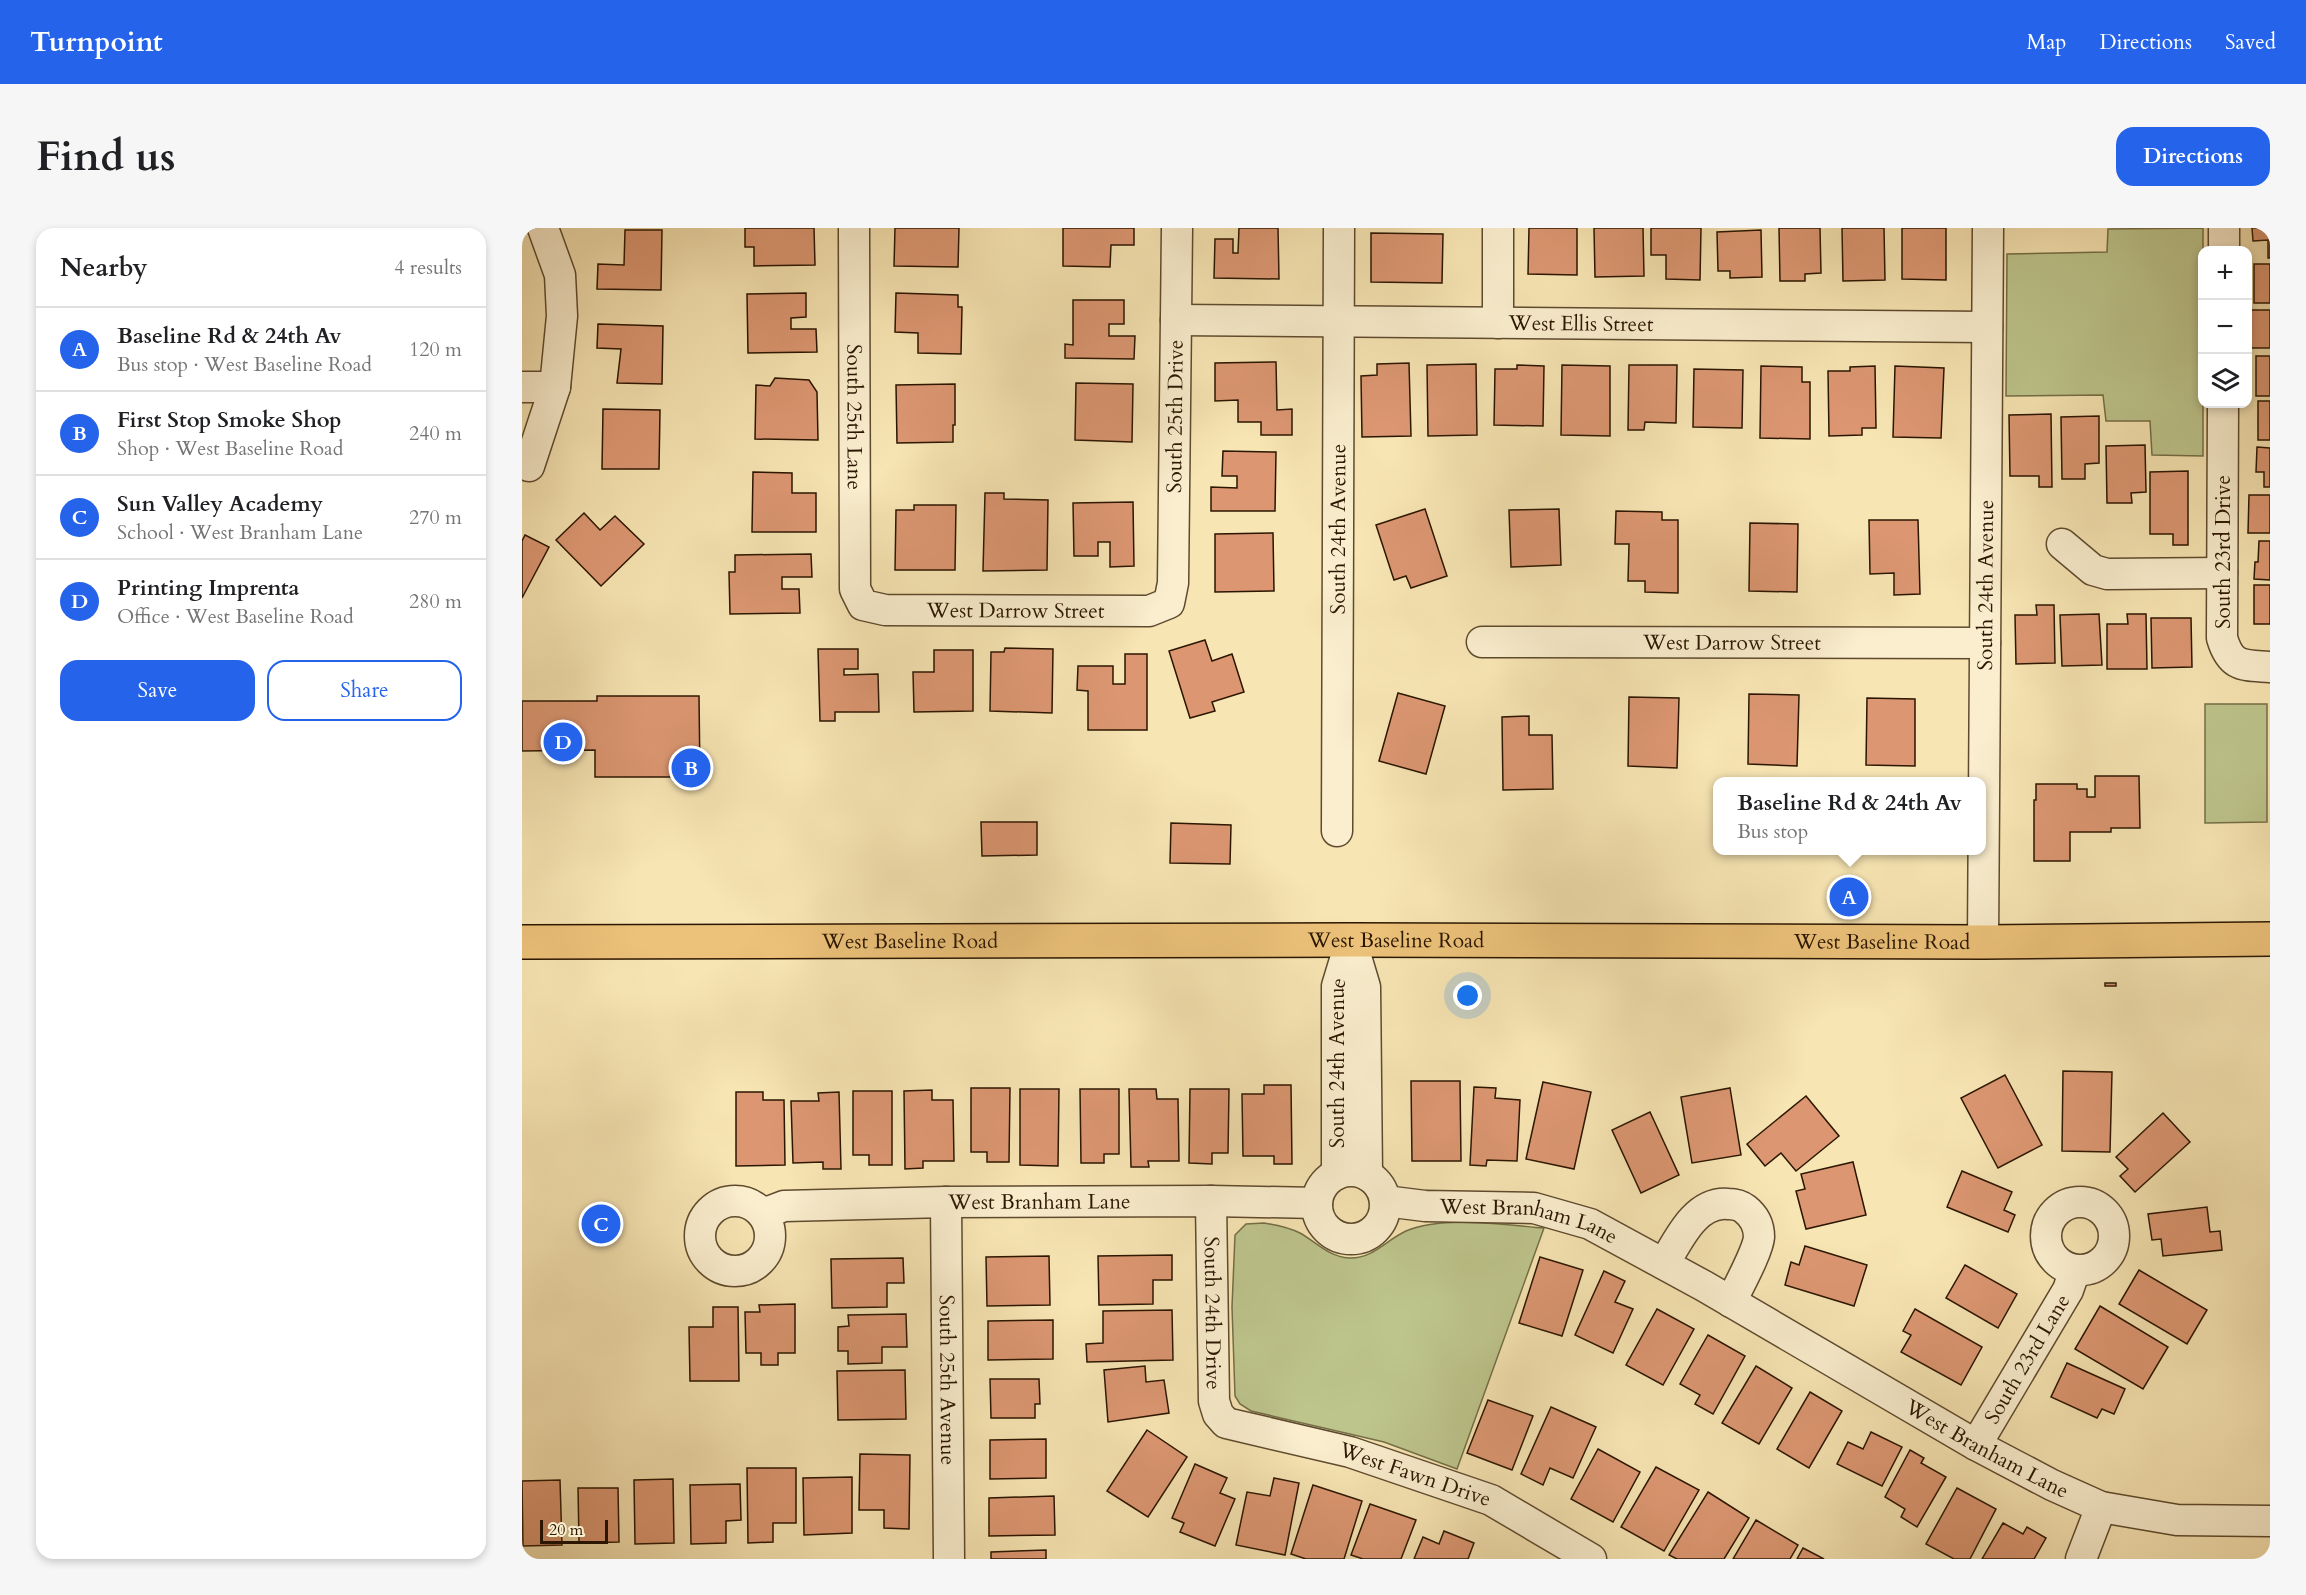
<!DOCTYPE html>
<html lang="en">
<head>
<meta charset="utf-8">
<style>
  :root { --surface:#fff; --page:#f6f6f6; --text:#202124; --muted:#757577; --line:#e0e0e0; --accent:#2563eb }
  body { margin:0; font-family:Cardo,serif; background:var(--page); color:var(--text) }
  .controls { position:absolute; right:18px; top:18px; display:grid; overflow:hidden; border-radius:12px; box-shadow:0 3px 9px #0003 }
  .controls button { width:54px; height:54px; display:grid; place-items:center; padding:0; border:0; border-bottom:2px solid var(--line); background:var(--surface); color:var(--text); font:30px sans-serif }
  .scale { position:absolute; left:18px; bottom:15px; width:68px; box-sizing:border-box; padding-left:6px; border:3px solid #2b1601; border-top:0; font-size:16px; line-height:21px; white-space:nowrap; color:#2b1601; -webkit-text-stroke:4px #faeece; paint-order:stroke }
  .you { position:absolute; left:946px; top:768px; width:21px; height:21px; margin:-15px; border:4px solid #fff; border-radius:50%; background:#1a73e8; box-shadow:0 0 0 9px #1a73e833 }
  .badge { display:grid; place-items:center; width:39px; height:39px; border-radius:50%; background:var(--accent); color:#fff; font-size:20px; font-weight:700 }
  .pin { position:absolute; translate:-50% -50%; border:3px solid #fff; box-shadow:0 2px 6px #0006 }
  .popup { position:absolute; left:1191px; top:549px; width:273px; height:78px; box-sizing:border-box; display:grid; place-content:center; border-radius:12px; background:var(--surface); filter:drop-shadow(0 2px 4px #0005); font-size:20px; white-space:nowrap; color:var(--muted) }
  .popup b { font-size:22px; color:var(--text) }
  .popup::after { content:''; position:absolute; left:50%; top:100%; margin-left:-12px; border:12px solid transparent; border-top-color:var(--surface) }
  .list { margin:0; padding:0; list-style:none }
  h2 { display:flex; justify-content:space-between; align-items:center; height:78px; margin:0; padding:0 24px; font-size:26px }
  h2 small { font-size:20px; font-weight:400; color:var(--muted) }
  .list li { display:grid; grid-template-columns:39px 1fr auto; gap:18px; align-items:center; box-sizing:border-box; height:84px; padding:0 24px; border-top:2px solid var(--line) }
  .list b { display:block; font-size:22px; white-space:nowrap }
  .list p { margin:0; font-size:20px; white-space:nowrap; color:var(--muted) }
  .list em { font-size:20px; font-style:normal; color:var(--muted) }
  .actions { display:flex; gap:12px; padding:18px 24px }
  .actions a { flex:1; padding:14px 0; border:2px solid var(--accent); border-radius:18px; text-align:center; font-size:21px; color:var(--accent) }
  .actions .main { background:var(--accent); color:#fff }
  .icon { flex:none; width:33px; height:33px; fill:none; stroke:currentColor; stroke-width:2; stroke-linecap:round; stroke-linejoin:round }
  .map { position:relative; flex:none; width:1748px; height:1331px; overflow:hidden; border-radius:18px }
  header { display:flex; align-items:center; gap:36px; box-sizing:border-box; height:84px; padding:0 30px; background:var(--accent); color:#fff }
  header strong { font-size:28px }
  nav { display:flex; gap:33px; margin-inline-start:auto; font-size:21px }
  .intro { display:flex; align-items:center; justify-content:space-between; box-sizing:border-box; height:144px; padding:0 36px }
  h1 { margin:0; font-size:42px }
  .button { padding:15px 27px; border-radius:18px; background:var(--accent); color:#fff; font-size:21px; font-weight:700 }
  main { display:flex; gap:36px; padding:0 36px }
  aside { flex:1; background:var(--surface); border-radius:18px; box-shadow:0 3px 9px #0003 }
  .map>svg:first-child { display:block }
  .green { fill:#bdc58c; stroke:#746e46; stroke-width:1.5 }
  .building { fill:#dc9772; stroke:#2b1601; stroke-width:1.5 }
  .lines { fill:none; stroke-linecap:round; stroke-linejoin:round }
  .minor-casing { stroke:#5e4a2e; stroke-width:33 }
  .major-casing { stroke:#2b1601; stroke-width:36 }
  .minor { stroke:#faeece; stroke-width:30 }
  .major { stroke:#ecc27a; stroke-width:33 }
  .labels { text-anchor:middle; stroke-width:4.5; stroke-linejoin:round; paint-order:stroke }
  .street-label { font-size:21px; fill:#2b1601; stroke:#faeece }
</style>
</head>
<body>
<header>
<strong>Turnpoint</strong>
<nav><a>Map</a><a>Directions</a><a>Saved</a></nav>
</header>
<div class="intro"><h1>Find us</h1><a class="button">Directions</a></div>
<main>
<aside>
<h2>Nearby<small>4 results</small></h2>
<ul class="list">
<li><span class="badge">A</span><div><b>Baseline Rd &amp; 24th Av</b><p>Bus stop · West Baseline Road</p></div><em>120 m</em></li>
<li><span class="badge">B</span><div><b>First Stop Smoke Shop</b><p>Shop · West Baseline Road</p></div><em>240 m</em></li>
<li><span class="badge">C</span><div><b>Sun Valley Academy</b><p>School · West Branham Lane</p></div><em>270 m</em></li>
<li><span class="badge">D</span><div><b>Printing Imprenta</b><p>Office · West Baseline Road</p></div><em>280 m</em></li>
</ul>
<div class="actions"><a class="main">Save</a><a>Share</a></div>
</aside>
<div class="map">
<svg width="1748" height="1331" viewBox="0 0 1748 1331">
  <rect width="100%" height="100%" fill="#f7e5b3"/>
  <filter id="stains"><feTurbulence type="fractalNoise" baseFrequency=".00333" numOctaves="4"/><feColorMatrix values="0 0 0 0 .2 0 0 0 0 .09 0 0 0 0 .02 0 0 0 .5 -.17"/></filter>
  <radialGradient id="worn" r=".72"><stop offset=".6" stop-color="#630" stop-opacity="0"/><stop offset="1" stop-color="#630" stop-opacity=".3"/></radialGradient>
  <!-- green -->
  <g class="green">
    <path d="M1681 0V228L1630 227 1628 193H1584L1581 167 1484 168 1485 26 1585 24 1586 1Z"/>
    <path d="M1683 476H1745V594L1683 595Z"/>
    <path d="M742 995C755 997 766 999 778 1005 794 1014 807 1029 827 1030 851 1031 864 1012 884 1003 920 987 984 997 1022 1000L935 1241 862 1214 729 1183 718 1176 713 1168 710 1079 713 1007 724 996Z"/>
  </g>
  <!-- building -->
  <g class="building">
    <path d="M223 0H292L293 37 232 38V19H223Z"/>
    <path d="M373 0H437L436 39 372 38Z"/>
    <path d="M541 0H612V17H589L588 39 541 38Z"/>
    <path d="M717 0H756L757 51 692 50 693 11H711V25H716Z"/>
    <path d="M1007 0H1055V47L1006 46Z"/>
    <path d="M1072 0H1121L1122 48 1073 49Z"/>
    <path d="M1129 0H1179L1178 52 1144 51V27H1129Z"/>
    <path d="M1257 0H1298L1299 45 1283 46V53H1258Z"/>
    <path d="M1320 0H1362L1363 52 1321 53Z"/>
    <path d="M1380 0H1424V52L1380 51Z"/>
    <path d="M1730 0H1748V30H1746V12L1731 13Z"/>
    <path d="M103 2H140L139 62 75 61 76 36 102 37Z"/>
    <path d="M1239 2 1240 49 1208 50V43H1196L1195 4Z"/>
    <path d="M849 5 921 6 920 55 849 54Z"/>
    <rect x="1732" y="36" width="16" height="39"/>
    <path d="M284 65V89L269 90V101H294L295 124 226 125 225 66Z"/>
    <path d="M374 65 436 67V79H440L439 126 396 125V105L373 104Z"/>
    <path d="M551 72H602V96H587V108H613L612 131 543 130V116L551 117Z"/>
    <rect x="1726" y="82" width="22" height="38"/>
    <path d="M76 96 141 98 140 156 95 155 99 121 75 120Z"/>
    <rect x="1734" y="128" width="14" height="40"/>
    <path d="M754 134 755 182 770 181V207H739V194H716V172L693 173V135Z"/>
    <path d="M887 135 889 208 840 209 839 148 855 147V136Z"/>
    <path d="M954 136 955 207 906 208 905 137Z"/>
    <path d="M995 137 1022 138 1021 198 972 197 973 141H995Z"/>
    <path d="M1040 137 1088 138V208L1039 207Z"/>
    <path d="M1107 137H1155L1154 195 1123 194 1122 202H1106Z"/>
    <path d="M1239 138 1280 139V154H1288V211L1238 210Z"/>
    <path d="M1353 138 1354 200H1340V207L1307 208 1306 143H1328V139Z"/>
    <path d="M1373 138 1422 140 1419 210 1371 209Z"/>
    <path d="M1172 141 1221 142 1220 200 1171 199Z"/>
    <path d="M253 150 287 152 295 164 296 212 233 211 234 157 248 158Z"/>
    <path d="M554 155 611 156 610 214 553 212Z"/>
    <path d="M433 156V197H431V214L375 215 374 157Z"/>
    <rect x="1736" y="173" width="12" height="39"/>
    <path d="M81 181 138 182 137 241H80Z"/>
    <path d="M1529 186 1530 259H1517V248H1488L1487 187Z"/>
    <path d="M1577 188V235L1563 236V251H1540L1539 189Z"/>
    <path d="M1623 217 1624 264 1609 265 1610 275H1585L1584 218Z"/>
    <path d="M1735 219 1748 220V259H1742V244H1734Z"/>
    <path d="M701 223 754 224 753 283H689V259L715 260V248H700Z"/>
    <path d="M1666 243V317H1651V306H1628V244Z"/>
    <path d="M231 244 270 245V265H294V304H230Z"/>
    <path d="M463 265H482V271L526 272 525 342 461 343Z"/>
    <path d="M1727 267H1748V305H1726Z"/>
    <path d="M611 274 612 338 588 339V314H576V328H552L551 275Z"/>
    <path d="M392 277H434L433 342H373L374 282H392Z"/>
    <path d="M903 281 925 348 889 360 884 348 872 352 854 297Z"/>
    <path d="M1037 281 1039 337 989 339 987 282Z"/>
    <path d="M1094 283 1140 284V292H1156V365L1123 364V353H1106L1107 316H1093Z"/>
    <path d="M62 285 78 302 93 288 122 316 79 358 34 312Z"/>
    <path d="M1347 292H1396L1398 366 1372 367V345L1348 346Z"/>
    <path d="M1228 295 1276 296 1275 364 1227 363Z"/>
    <path d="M751 305 752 363 693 364V306Z"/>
    <path d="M3 307 27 319 0 370V313Z"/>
    <path d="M1737 313H1748V352L1732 351 1733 334H1736Z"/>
    <path d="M289 326 290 349H260V361H277L278 385 208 386 207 344H213V327Z"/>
    <rect x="1732" y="357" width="16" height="39"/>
    <path d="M1514 377H1532L1533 435 1494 436 1493 387H1515Z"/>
    <path d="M1577 386 1580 437 1540 438 1538 387Z"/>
    <path d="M1605 386H1624L1625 441H1585V396H1606Z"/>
    <path d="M1629 390H1669L1670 439 1630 440Z"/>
    <path d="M683 412 690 433 710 426 722 464 690 474 693 483 668 490 647 423Z"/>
    <path d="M483 420 531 421 530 485 468 483 469 424H482Z"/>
    <path d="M296 421H336V441H322V447L356 446 357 484H313V493H298Z"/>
    <path d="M412 422H451V483L392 484 391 444H412Z"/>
    <path d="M603 426H625V502H566V463L555 462 556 438H591V456H603Z"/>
    <path d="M876 465 923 478 904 546 857 533Z"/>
    <path d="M1227 466 1277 467 1275 538 1226 536Z"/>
    <path d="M75 468H177L178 549H73V522L0 523V473H75Z"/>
    <path d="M1107 469 1157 470 1155 540 1106 538Z"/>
    <path d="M1345 470 1393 471V538L1344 537Z"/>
    <path d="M1007 488V507H1030L1031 561 981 562 980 489Z"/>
    <path d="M1573 548H1617L1618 600H1589V604H1548V633H1512V572H1514V556H1555V561H1565V569H1573Z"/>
    <path d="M459 594H515V627L460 628Z"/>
    <path d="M649 595 709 597 708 636 648 635Z"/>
    <rect x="1320" y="666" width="9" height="4"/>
    <rect x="1583" y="755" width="11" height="3"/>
    <path d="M1541 843 1590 844 1588 924 1540 923Z"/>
    <path d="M1483 847 1520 917 1476 940 1439 870Z"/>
    <path d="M889 853H938L939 933H890Z"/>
    <path d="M1021 854 1069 864 1052 941 1004 931Z"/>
    <path d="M742 857H769L770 936H752V928H721L720 866H742Z"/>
    <path d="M952 859 974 860 973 870 998 872 995 933 965 932 964 938 948 937Z"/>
    <path d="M449 860H488L487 934H465V924H449Z"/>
    <path d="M1208 860 1219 927 1170 935 1159 869Z"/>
    <path d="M498 861H537L536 938 498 937Z"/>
    <path d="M558 861H597V926H582V935H559Z"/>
    <path d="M607 861H634L635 871H656L657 933H626L627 939H609Z"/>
    <path d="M668 861H707L706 925H690V936L667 935Z"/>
    <path d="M410 862V872H431L432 933H401V940L383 941 382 863Z"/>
    <path d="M331 863H370V937H347V927H331Z"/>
    <path d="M214 864H241V872H262L263 937 214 938Z"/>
    <path d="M317 864 319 941H301V934L271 935 269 873H297L296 865Z"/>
    <path d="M1284 868 1317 908 1274 943 1259 925 1243 938 1225 916Z"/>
    <path d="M1128 884 1157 947 1119 965 1090 902Z"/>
    <path d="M1641 885 1668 914 1613 964 1598 948 1606 941 1594 929Z"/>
    <path d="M1331 934 1344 987 1284 1001 1274 963 1283 961 1279 946Z"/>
    <path d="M1440 943 1490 964 1482 982 1493 987 1486 1004 1425 979Z"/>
    <path d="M1685 979 1688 1004 1698 1003 1700 1022 1641 1028 1639 1011 1630 1012 1626 986Z"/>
    <path d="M1283 1018 1345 1037 1332 1078 1263 1057 1269 1034 1277 1037Z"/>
    <path d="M650 1027V1052H631V1076L577 1077 576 1028Z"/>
    <path d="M527 1028 528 1077 465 1078 464 1029Z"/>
    <path d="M1018 1029 1061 1042 1040 1108 997 1095Z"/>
    <path d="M381 1030 382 1055H365V1079L310 1080 309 1031Z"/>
    <path d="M1443 1037 1495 1066 1476 1100 1424 1070Z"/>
    <path d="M1617 1042 1685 1082 1665 1116 1597 1076Z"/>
    <path d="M1082 1043 1103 1053 1093 1074 1111 1081 1091 1125 1053 1107Z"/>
    <path d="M273 1076V1125H256V1137H239V1125H224L223 1084H238L237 1077Z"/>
    <path d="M1578 1078 1646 1119 1621 1161 1553 1121Z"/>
    <path d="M191 1079H216L217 1153H168L167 1099H191Z"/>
    <path d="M1135 1081 1172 1101 1141 1157 1104 1137Z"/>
    <path d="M1393 1081 1460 1119 1439 1157 1379 1124 1389 1107 1381 1103Z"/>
    <path d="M650 1082 651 1132 565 1134 564 1116 581 1115V1083Z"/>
    <path d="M384 1086 385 1119H360V1135L326 1136V1123H316V1099L327 1098 326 1087Z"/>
    <path d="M531 1092V1131L466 1132V1093Z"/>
    <path d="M1186 1107 1223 1128 1191 1186 1173 1176 1178 1167 1158 1156Z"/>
    <path d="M1545 1135 1603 1161 1592 1186 1580 1181 1575 1190 1529 1169Z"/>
    <path d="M623 1138 624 1154 642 1152 647 1185 586 1194 582 1142Z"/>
    <path d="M1234 1138 1270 1160 1237 1216 1200 1195Z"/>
    <path d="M383 1142 384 1191 316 1192 315 1143Z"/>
    <path d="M468 1151H517L518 1176H513V1190H469Z"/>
    <path d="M1288 1164 1320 1183 1287 1240 1255 1221Z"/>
    <path d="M966 1172 1011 1188 990 1242 945 1225Z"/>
    <path d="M1029 1179 1074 1199 1051 1250 1028 1240 1021 1257 999 1246Z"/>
    <path d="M625 1202 665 1229 626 1289 585 1263Z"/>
    <path d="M1349 1204 1380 1219 1360 1258 1315 1236 1326 1214 1341 1221Z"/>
    <path d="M524 1211V1250L468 1251V1212Z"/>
    <path d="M1076 1221 1118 1244 1091 1294 1049 1271Z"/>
    <path d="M1388 1222 1402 1230 1399 1235 1424 1249 1395 1299 1379 1289 1383 1281 1363 1269Z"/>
    <path d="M338 1226 388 1227 387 1301 362 1300V1282H337Z"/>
    <path d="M673 1236 705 1250 698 1265 713 1271 693 1318 658 1304 662 1295 650 1290Z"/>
    <path d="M1134 1239 1177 1262 1142 1323 1099 1299Z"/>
    <path d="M225 1240H274V1295H251V1314L226 1315Z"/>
    <path d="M330 1249V1305L282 1307 281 1250Z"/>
    <path d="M752 1250 777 1255 763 1327 714 1317 725 1264 748 1268Z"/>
    <path d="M151 1251 152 1315 113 1316 112 1252Z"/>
    <path d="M38 1252 40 1317 1 1318 0 1253Z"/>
    <path d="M218 1256 219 1292 204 1293V1315L169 1316 168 1257Z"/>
    <path d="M791 1257 840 1273 822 1331H784L769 1326Z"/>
    <path d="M56 1260H96L97 1314 57 1315Z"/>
    <path d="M1435 1260 1474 1281 1448 1331H1432L1404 1316Z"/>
    <path d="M1186 1264 1227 1290 1202 1331H1155L1147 1327Z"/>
    <path d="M532 1268 533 1307 467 1308V1270Z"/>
    <path d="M848 1276 894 1292 879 1331H841L829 1327Z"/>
    <path d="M1234 1292 1276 1317 1268 1331H1211Z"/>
    <path d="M1481 1295 1501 1306 1505 1299 1524 1310 1512 1331H1460Z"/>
    <path d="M922 1303 952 1315 946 1331H892L901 1309 917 1316Z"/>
    <path d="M1281 1320 1302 1331H1275Z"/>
    <path d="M524 1322V1331H469V1324Z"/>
  </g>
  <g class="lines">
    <defs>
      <g id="minor">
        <path id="s1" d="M332 0 333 361 341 377 363 382 627 383 647 375 651 355 655 0"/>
        <path d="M976 0V95"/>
        <path d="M1702 22V0"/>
        <path id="s2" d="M654 92 1465 99"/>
        <path d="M0 159H33"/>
        <path d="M1701 176 1700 410C1709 440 1721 437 1748 439"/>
        <path d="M7 238 33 159 40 88 38 47 21 0"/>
        <path d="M1540 316 1571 342 1585 346 1700 345"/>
        <path id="s3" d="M960 414 1463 415"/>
        <path id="s4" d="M815 603 817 0"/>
        <path d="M829 712 843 759 845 947"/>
        <path id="s5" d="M1461 714 1466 0"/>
        <circle cx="829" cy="977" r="34"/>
        <path id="s6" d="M815 946V758L829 712"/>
        <circle cx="213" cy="1008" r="35"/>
        <path id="s7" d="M689 973 692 1173 696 1186 704 1195 828 1224 969 1272 1069 1331"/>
        <path id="s8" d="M863 973 903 978 1012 980 1068 996 1182 1058 1454 1217 1530 1257 1579 1279 1655 1292 1748 1293"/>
        <circle cx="1558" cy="1008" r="34"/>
        <path id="s9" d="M424 974 427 1331"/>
        <path id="s10" d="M241 986 262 978 424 974 689 973 795 975"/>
        <path d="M1142 1036C1156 1013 1173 973 1206 976 1212 976 1218 977 1223 981 1232 988 1237 998 1237 1009 1236 1023 1216 1059 1209 1074"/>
        <path id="s11" d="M1454 1217 1546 1062 1553 1042"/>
        <path d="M1559 1331 1579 1279"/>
      </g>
      <g id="major">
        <path id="s12" d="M0 714 829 712 1461 714 1748 711"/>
      </g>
    </defs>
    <!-- minor casing -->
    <use href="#minor" class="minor-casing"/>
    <!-- major casing -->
    <use href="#major" class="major-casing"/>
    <!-- minor -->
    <use href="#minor" class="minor"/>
    <!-- major -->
    <use href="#major" class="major"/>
  </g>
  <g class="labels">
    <!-- street labels -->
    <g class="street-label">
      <text dy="7" stroke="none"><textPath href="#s2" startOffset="405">West Ellis Street</textPath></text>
      <text dy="7" stroke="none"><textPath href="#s1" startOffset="874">South 25th Drive</textPath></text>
      <text dy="7" stroke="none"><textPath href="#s1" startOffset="189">South 25th Lane</textPath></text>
      <text dy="7" stroke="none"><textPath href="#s4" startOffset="302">South 24th Avenue</textPath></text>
      <text transform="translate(1701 324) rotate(-90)" y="7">South 23rd Drive</text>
      <text dy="7" stroke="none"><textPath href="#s5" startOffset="357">South 24th Avenue</textPath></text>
      <text dy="7" stroke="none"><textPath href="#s1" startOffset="532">West Darrow Street</textPath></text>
      <text dy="7" stroke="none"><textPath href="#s3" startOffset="250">West Darrow Street</textPath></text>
      <text dy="7" stroke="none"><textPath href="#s12" startOffset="874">West Baseline Road</textPath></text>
      <text dy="7" stroke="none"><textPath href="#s12" startOffset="388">West Baseline Road</textPath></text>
      <text dy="7" stroke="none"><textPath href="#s12" startOffset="1360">West Baseline Road</textPath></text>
      <text dy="7" stroke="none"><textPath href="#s6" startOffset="111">South 24th Avenue</textPath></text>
      <text dy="7" stroke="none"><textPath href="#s10" startOffset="278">West Branham Lane</textPath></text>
      <text dy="7" stroke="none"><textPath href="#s8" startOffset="146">West Branham Lane</textPath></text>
      <text dy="7" stroke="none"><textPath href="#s7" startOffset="112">South 24th Drive</textPath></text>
      <text dy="7" stroke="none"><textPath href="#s11" startOffset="100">South 23rd Lane</textPath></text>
      <text dy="7" stroke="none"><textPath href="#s9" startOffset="178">South 25th Avenue</textPath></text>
      <text dy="7" stroke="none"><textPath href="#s8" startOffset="664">West Branham Lane</textPath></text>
      <text dy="7" stroke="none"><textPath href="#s7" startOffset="422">West Fawn Drive</textPath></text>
    </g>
  </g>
  <rect width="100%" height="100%" filter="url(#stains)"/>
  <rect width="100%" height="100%" fill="url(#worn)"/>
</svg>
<div class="controls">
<button>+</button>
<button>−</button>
<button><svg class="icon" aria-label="layers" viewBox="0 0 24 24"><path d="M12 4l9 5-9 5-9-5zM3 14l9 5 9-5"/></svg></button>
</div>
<div class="scale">20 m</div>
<div class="you"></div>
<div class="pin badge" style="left:1327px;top:669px">A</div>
<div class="popup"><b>Baseline Rd &amp; 24th Av</b>Bus stop</div>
<div class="pin badge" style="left:169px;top:540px">B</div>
<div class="pin badge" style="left:79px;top:996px">C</div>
<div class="pin badge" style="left:41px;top:514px">D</div>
</div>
</main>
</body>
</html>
